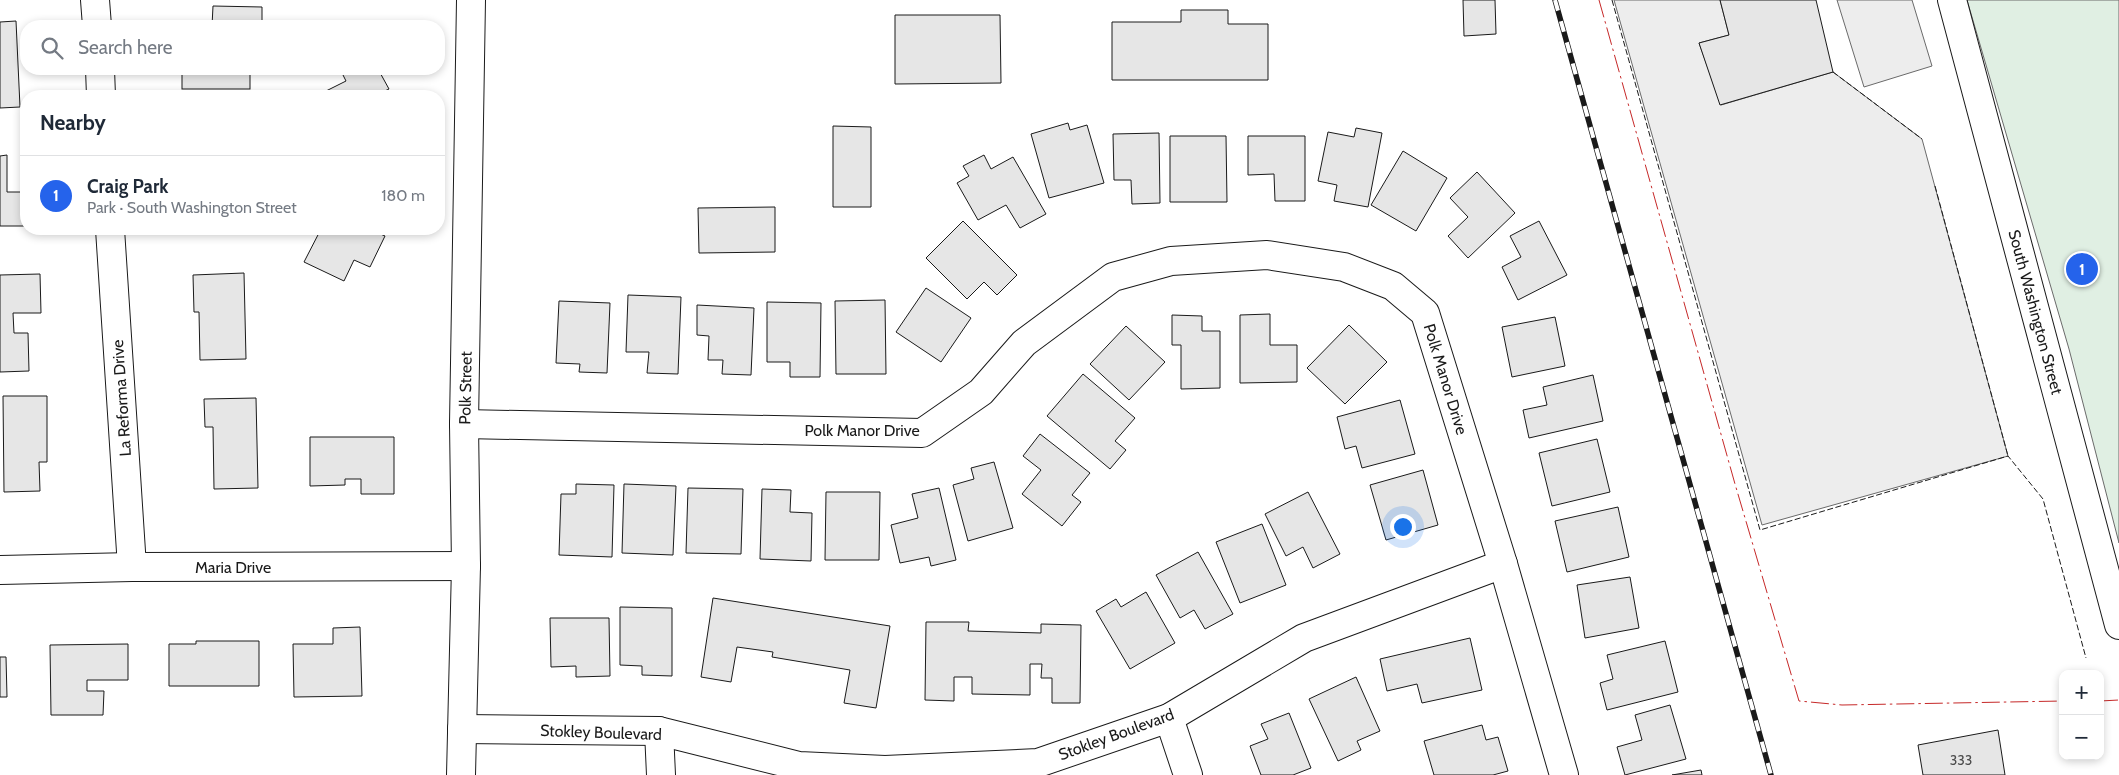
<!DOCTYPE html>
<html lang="en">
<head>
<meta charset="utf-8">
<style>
  :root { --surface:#fff; --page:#f6f6f7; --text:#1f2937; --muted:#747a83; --line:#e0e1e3; --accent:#2563eb }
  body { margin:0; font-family:Cabin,sans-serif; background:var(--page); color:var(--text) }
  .controls { position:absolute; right:15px; bottom:15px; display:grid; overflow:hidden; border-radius:10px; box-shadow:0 2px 8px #0003 }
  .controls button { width:45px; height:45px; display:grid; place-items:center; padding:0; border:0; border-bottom:1px solid var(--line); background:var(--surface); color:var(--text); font:25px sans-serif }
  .you { position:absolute; left:1402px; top:526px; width:18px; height:18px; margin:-12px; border:4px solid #fff; border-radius:50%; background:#1a73e8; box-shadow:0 0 0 8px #1a73e833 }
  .badge { display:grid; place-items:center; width:32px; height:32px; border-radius:50%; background:var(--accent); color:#fff; font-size:16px; font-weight:700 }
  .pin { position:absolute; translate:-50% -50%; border:2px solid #fff; box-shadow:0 1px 5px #0006 }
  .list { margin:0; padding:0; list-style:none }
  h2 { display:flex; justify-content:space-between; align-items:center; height:65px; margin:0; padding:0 20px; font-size:21px }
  h2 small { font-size:16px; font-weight:400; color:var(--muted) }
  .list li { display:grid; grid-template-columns:32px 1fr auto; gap:15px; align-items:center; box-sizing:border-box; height:80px; padding:0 20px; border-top:1px solid var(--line) }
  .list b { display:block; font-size:19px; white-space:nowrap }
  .list p { margin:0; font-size:16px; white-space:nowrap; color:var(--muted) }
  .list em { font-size:16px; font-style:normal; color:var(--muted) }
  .icon { flex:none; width:28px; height:28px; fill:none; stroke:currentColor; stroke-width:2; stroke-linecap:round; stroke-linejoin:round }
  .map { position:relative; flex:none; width:2119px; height:775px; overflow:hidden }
  .search { position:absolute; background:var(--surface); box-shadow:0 2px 8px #0003; left:20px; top:20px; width:425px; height:55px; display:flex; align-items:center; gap:12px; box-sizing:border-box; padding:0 18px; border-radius:20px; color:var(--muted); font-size:19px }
  .panel { position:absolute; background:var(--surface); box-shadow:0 2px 8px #0003; left:20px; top:90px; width:425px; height:145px; border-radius:20px }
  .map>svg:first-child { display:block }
  .green { fill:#e0efe3; stroke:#6a6a6a }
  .parking { fill:#ededed; stroke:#6a6a6a }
  .building { fill:#e6e6e6; stroke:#1a1a1a }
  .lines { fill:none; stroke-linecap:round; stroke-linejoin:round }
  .minor-casing { stroke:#1a1a1a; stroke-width:30 }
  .minor { stroke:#fff; stroke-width:28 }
  .rail-casing { stroke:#1a1a1a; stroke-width:5.5 }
  .rail { stroke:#fff; stroke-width:4; stroke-dasharray:11; stroke-linecap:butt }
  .fence { stroke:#1a1a1a; stroke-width:1; stroke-dasharray:6 2.5; stroke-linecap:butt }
  .power { stroke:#c62828; stroke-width:1; stroke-dasharray:18 4 2.5 4; stroke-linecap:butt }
  .labels { text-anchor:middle; stroke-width:4; stroke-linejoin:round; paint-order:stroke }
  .number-label { font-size:14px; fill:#4d4d4d }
  .street-label { font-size:16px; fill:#1a1a1a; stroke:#fff }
</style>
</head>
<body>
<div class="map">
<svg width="2119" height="775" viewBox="0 0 2119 775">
  <rect width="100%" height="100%" fill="#fff"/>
  <!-- green -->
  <path class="green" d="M1967 0H2119V543L2069 349Z"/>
  <!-- parking -->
  <g class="parking">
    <path d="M1614 0H1720L1729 35 1699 43 1721 105 1833 72 1922 139 2008 456 1762 525Z"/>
    <path d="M1837 0H1912L1932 66 1864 87Z"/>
  </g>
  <!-- building -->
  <g class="building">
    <path d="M1463 0H1495L1496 34 1464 36Z"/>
    <path d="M1720 0H1816L1833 72 1720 105 1699 43 1729 35Z"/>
    <path d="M213 6 262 7V26H212Z"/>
    <path d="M1181 10H1228V24H1268V80H1112V22H1181Z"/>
    <path d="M895 15H1000L1001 83 895 84Z"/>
    <path d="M16 21 20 107 0 108V22Z"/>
    <rect x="182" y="69" width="68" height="20"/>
    <path d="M340 69H378L389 89 374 96H316L346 81Z"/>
    <path d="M1068 123 1070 130 1087 125 1104 183 1049 198 1031 134Z"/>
    <path d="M833 126 871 127V207H833Z"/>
    <path d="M1356 128 1382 133 1368 207 1334 201 1337 185 1318 181 1328 132 1354 137Z"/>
    <path d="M1159 133 1160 203 1132 204 1131 180H1114L1113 134Z"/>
    <path d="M1170 136H1226L1227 202H1170Z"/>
    <path d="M1248 136H1305V201H1275L1274 174 1248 175Z"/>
    <path d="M1403 151 1447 178 1416 231 1371 205Z"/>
    <path d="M7 155V192H26V226H0V156Z"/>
    <path d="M984 155 991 169 1013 157 1046 214 1020 228 1006 205 978 220 957 183 969 176 963 166Z"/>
    <path d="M1477 172 1515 213 1468 258 1448 236 1468 217 1450 198Z"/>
    <path d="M775 207V252L699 253 698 208Z"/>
    <path d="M963 221 1017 275 997 295 984 282 967 299 926 258Z"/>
    <path d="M1539 221 1567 275 1518 300 1502 267 1521 257 1510 236Z"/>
    <path d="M321 229H369L385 236 370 267 354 260 344 281 304 262Z"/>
    <path d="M244 273 246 359 200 360 199 312H194L193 275Z"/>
    <path d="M40 274 41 313H13L14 333H28L29 371 0 372V275Z"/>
    <path d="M926 288 971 318 941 362 896 332Z"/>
    <path d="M628 295 681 297 678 374 647 373 649 352H626Z"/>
    <path d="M885 300 886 374H836L835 301Z"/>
    <path d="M559 301 610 303 607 373 579 372 580 364 556 363Z"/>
    <path d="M767 302 821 303 820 377H790V362H767Z"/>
    <path d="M697 305 754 308 751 375 722 374 723 360H708L709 336 697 335Z"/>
    <path d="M1270 314V345H1297V382L1240 383V315Z"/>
    <path d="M1172 315 1202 316V331H1220V388L1181 389V345H1172Z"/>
    <path d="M1555 317 1565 366 1512 377 1502 327Z"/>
    <path d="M1349 325 1387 362 1345 404 1307 368Z"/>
    <path d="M1126 326 1165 362 1129 400 1090 364Z"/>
    <path d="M1083 374 1135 418 1115 441 1126 450 1110 469 1047 416Z"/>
    <path d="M1593 375 1603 421 1529 438 1523 410 1547 405 1543 387Z"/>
    <path d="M3 396H47V462H39L40 491 4 492Z"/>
    <path d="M256 398 258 488 214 489 213 427H205L204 399Z"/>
    <path d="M1400 400 1415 454 1362 468 1356 446 1345 449 1337 417Z"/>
    <path d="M1040 434 1090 473 1072 495 1081 502 1062 526 1022 494 1041 470 1023 456Z"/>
    <path d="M310 437H394V494H361V479H345V485L310 486Z"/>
    <path d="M1597 439 1610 492 1552 506 1539 453Z"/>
    <path d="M994 462 1013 528 968 541 953 485 974 479 971 468Z"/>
    <path d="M1423 470 1438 525 1386 540 1370 485Z"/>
    <path d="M576 484 614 485 612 557 559 555 561 494H576Z"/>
    <path d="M624 484 676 486 673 555 622 553Z"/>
    <path d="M688 488 743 489 741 554 686 553Z"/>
    <path d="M939 488 956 560 931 566 929 557 900 563 891 525 918 518 912 494Z"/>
    <path d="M762 489 791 490 790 512 812 513 811 561 760 559Z"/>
    <path d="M826 492H880L879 560H825Z"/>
    <path d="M1308 492 1340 554 1313 568 1303 547 1286 556 1265 514Z"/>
    <path d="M1618 507 1629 557 1567 572 1555 521Z"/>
    <path d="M1262 524 1286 585 1240 603 1216 542Z"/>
    <path d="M1198 552 1233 614 1205 629 1194 610 1180 618 1156 575Z"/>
    <path d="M1630 577 1639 628 1585 638 1577 585Z"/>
    <path d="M1146 592 1175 643 1130 669 1096 611 1116 599 1121 607Z"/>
    <path d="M713 598 890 626 876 708 844 703 850 670 772 657 773 652 737 647 731 682 701 677Z"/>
    <path d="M620 607 672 608V676L642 675V666L620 665Z"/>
    <path d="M550 618H609L610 676 576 677V666L551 667Z"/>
    <path d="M926 622H969L968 631 1041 633V624L1081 625 1080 703H1052V678H1041L1042 664H1030V695L972 694V677H954V701L925 700Z"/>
    <path d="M360 627 362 696 294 697 293 644H333V628Z"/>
    <path d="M1470 638 1482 690 1422 703 1417 684 1387 691 1380 659Z"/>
    <path d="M196 641H259V686H169V644H196Z"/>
    <path d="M1665 641 1678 692 1607 710 1600 683 1613 679 1607 655Z"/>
    <path d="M128 644V680H87V691H104L103 715H51L50 645Z"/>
    <path d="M0 657H6L7 697H0Z"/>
    <path d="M1356 677 1380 731 1357 741 1361 750 1338 761 1309 699Z"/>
    <path d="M1670 705 1686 759 1625 775 1617 747 1642 740 1635 715Z"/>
    <path d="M1289 713 1311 768 1293 775H1261L1250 746 1268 739 1261 724Z"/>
    <path d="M1482 725 1486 740 1498 737 1508 771 1493 775H1434L1424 741Z"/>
    <path d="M1998 730 2005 775H1923L1918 745Z"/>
    <path d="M1701 770 1702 775H1672Z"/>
  </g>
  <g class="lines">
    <defs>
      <g id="minor">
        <path d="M95 0 97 26"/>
        <path d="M1952 0 2119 625"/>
        <path d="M100 69 101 96"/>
        <path d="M110 229 132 567"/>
        <path d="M464 424 922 433 981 392 1024 343 1113 277 1171 261 1267 255 1344 267 1393 286 1425 313 1503 564 1564 775"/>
        <path d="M0 570 132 567 466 566"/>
        <path d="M1169 718 1188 775"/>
        <path d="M462 729 659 731 799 766 885 770 1038 763 1169 718 1304 638 1503 564"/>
        <path d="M659 731 661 775"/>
        <path d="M461 775 466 566 464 424 471 0"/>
      </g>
    </defs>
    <!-- minor casing -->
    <use href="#minor" class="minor-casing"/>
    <!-- minor -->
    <use href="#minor" class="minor"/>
    <defs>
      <path id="rail" d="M1555 0 1771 775"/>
    </defs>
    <!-- rail casing -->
    <use href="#rail" class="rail-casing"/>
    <!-- rail -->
    <use href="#rail" class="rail"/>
    <!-- fence -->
    <g class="fence">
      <path d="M1612 0 1760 530 2008 456 2043 499 2086 658"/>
      <path d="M1833 72 1922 139"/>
      <path d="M1935 186 2008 456"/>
    </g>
    <!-- power -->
    <g class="power">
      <path d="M1599 0 1735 484 1799 701 1842 705 2063 701"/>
      <path d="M2100 701 2119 700"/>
    </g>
  </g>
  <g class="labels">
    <!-- number labels -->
    <g class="number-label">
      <text x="1961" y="765">333</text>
    </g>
    <!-- street labels -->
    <g class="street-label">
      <text transform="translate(2036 312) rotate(75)" y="6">South Washington Street</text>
      <text transform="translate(1446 379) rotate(73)" y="6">Polk Manor Drive</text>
      <text transform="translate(465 388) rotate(-89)" y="6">Polk Street</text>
      <text transform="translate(121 398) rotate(-94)" y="6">La Reforma Drive</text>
      <text x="862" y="436">Polk Manor Drive</text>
      <text x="233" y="573">Maria Drive</text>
      <text transform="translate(601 732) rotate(2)" y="6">Stokley Boulevard</text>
      <text transform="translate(1116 734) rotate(-20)" y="6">Stokley Boulevard</text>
    </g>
  </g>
</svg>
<div class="controls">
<button>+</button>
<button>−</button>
</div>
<div class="you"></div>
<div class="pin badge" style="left:2082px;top:269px">1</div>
<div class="search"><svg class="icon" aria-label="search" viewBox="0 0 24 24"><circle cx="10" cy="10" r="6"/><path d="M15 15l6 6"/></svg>Search here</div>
<section class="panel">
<h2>Nearby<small></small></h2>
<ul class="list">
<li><span class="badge">1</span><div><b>Craig Park</b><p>Park · South Washington Street</p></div><em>180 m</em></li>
</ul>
</section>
</div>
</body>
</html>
